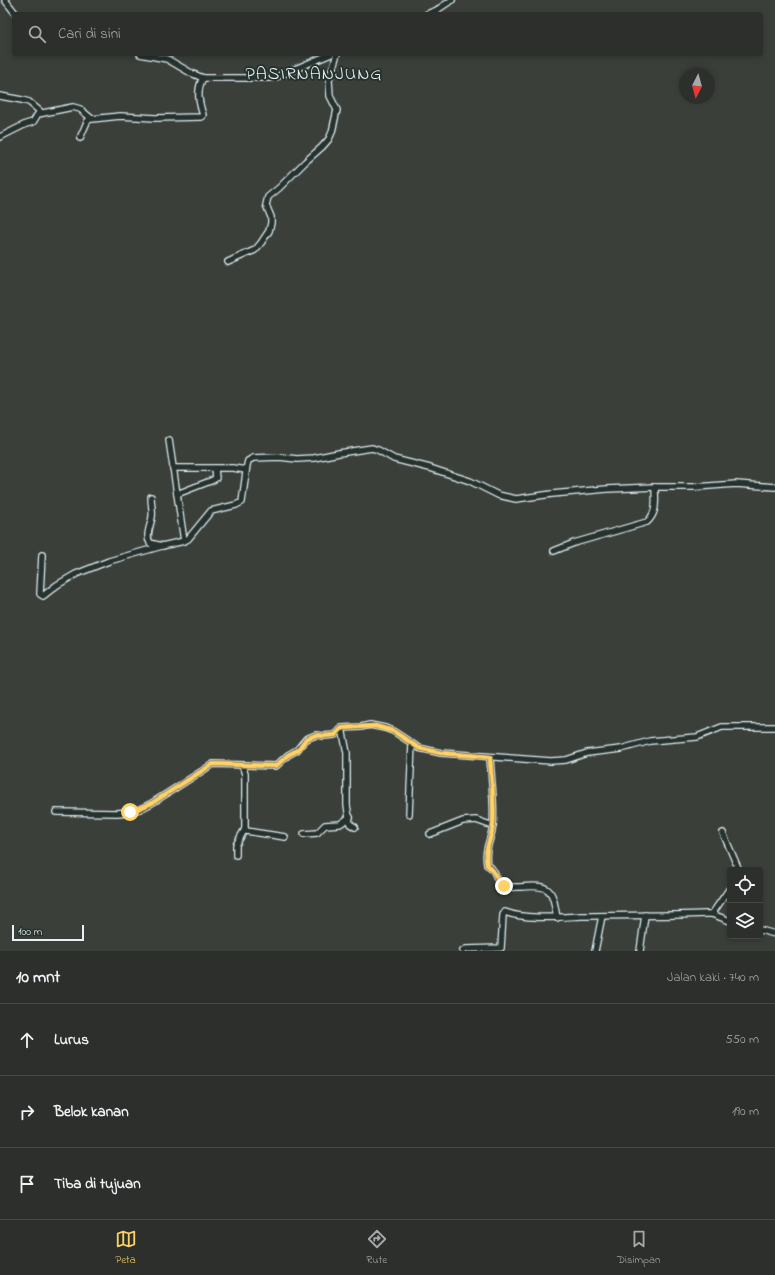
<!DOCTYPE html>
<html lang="id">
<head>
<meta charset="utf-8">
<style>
  :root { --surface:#2c2f2b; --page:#343733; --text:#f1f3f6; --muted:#a6a9a9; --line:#484a47; --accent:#ffd166 }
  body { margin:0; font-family:"Indie Flower",sans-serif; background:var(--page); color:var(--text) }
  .controls { position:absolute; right:12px; bottom:12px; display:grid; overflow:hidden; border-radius:4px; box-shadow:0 2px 6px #0003 }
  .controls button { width:36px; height:36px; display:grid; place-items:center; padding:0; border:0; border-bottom:1px solid var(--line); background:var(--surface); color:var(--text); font:20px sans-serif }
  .compass { position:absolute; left:679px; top:68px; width:36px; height:36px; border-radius:50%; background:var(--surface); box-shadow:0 2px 6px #0003; rotate:186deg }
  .scale { position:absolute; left:12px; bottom:10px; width:72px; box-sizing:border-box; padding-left:4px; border:2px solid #e8f1f8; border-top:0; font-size:11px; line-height:14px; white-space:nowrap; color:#e8f1f8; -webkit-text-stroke:3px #26332d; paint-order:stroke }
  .stop { position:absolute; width:12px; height:12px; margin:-9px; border:3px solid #ffd166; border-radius:50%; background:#fff }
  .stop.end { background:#ffd166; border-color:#fff; box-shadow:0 1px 4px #0008 }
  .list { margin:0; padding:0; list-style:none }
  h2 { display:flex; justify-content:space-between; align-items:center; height:52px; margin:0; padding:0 16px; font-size:17px }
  h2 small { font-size:13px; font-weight:400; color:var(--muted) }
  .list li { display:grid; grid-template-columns:26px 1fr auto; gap:12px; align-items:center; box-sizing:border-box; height:72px; padding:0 16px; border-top:1px solid var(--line) }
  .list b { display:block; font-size:15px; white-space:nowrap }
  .list em { font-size:13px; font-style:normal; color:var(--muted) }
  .icon { flex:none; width:22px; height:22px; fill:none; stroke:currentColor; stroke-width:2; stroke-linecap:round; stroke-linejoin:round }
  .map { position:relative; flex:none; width:775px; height:951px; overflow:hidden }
  .search { position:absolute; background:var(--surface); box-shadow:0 2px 6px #0003; left:12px; right:12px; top:12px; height:44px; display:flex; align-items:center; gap:10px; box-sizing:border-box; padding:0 14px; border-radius:4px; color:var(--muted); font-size:15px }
  .sheet { height:268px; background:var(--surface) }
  nav { display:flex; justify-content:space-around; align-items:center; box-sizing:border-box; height:56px; border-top:1px solid var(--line); background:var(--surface); font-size:11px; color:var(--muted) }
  nav a { display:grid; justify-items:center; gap:2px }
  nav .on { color:var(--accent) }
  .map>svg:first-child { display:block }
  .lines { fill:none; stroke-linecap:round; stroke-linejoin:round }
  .minor-casing { stroke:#e8f1f8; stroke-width:8 }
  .minor { stroke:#26332d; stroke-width:5.5 }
  .route { stroke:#ffd166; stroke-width:5 }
  .labels { text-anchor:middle; stroke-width:4; stroke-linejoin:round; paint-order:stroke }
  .quarter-label { font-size:18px; letter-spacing:1px; fill:#e8f1f8; stroke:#26332d }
</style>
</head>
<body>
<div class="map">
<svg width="775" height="951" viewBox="0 0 775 951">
  <rect width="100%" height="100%" fill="#3a3f39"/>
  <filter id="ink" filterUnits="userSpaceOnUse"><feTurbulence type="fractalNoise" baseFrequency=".025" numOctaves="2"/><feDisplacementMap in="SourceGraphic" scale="8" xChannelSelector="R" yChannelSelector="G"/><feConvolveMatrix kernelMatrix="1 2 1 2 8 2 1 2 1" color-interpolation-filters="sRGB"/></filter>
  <g filter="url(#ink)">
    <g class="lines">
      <defs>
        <g id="minor">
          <path d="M5 0 16 14"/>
          <path d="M427 14 437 10 452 0"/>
          <path d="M140 54 167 59 191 73 203 78H269L276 77 331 54"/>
          <path d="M0 96 22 100 29 102 42 113"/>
          <path d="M0 137 26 124 33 122 38 114 73 107 80 109 92 119 120 116 155 118 201 117 203 115C199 103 196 90 203 78"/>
          <path d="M80 138 87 122 90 119"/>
          <path d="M228 262 255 250 261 243 269 231 271 223V217L266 205 268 197 279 188 305 162 322 147 329 139 332 132 337 110 330 96 329 80 337 54"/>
          <path d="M169 440 184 541"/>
          <path d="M173 468H233L246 470"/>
          <path d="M177 494 213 480 216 478 215 469"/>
          <path d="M151 497C151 504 153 511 152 517 151 525 145 535 150 543L162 546"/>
          <path d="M554 551 574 543 647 522C658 512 655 500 655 487"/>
          <path d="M42 555 40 594 43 596 57 585 76 574 109 561 162 546 184 541 188 539 211 511 236 505 242 502 247 465 248 461 253 458 279 457 297 459 314 458 339 453 372 448 378 450 394 459 430 468 470 481 498 495 516 499 552 494 607 489 655 487H696L736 484 775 487"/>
          <path d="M342 728 347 753V805L350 824 355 827"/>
          <path d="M490 757C491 779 495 803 493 825 491 841 484 848 487 865 489 866 491 867 492 869 497 874 496 883 504 886 509 888 515 887 520 887 552 884 552 889 557 918"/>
          <path d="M242 765 245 774V829L246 831 285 837"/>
          <path d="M56 812 117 813 130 812 140 809 152 803 213 764 276 766 288 755 297 750 306 739 316 735 324 736 335 735 342 728 361 727 370 725 385 728 393 731 419 748 441 753 551 761 566 760 587 753 621 749 650 741 697 737 722 727H775"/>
          <path d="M409 814 412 744"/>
          <path d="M723 833 739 870"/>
          <path d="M304 834 317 833 325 825 340 824 350 817"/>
          <path d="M430 834 463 821 476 820 493 826"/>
          <path d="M236 855V845L245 829"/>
          <path d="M712 914 730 888"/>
          <path d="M760 930 775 934"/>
          <path d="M463 951 466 949 501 948 503 915 505 912C525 920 560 917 581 916 623 915 665 916 706 914H712L730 921"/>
          <path d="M595 951 602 916"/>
          <path d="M640 951 645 915"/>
        </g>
      </defs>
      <!-- minor casing -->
      <use href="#minor" class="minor-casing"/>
      <!-- minor -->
      <use href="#minor" class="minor"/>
    </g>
  </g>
  <g class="lines" filter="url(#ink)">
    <!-- route -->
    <path class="route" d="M130 812 152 803 213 764 276 766 288 755 298 750 306 739 316 735 324 736 335 735 342 728 375 726 393 731 419 748 441 753 490 757C491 779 495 803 493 825 491 841 484 848 487 865 497 872 495 880 504 886"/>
  </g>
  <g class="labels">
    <!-- quarter labels -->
    <g class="quarter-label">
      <text x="314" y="79">PASIRNANJUNG</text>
    </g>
  </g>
</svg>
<div class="controls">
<button><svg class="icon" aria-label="locate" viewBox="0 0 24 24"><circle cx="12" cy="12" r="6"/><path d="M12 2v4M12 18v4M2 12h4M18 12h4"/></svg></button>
<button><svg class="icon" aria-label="layers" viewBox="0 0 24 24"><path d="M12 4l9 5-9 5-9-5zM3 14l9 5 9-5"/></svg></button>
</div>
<svg class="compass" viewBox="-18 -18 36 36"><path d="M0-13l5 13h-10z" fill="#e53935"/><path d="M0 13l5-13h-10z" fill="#a6a9a9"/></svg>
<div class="scale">100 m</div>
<div class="stop" style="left:130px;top:812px"></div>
<div class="stop end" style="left:504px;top:886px"></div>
<div class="search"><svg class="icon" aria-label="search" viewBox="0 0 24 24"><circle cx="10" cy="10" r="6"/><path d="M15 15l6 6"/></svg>Cari di sini</div>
</div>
<section class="sheet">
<h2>10 mnt<small>Jalan kaki · 740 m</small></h2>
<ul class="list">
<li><svg class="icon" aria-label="ahead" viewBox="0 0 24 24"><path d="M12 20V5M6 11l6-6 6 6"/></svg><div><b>Lurus</b></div><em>550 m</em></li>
<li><svg class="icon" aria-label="right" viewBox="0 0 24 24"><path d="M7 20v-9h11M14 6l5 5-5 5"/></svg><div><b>Belok kanan</b></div><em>190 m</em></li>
<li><svg class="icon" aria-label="arrive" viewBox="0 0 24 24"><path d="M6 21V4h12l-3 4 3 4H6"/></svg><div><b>Tiba di tujuan</b></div></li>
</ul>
</section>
<nav>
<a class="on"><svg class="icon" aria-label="map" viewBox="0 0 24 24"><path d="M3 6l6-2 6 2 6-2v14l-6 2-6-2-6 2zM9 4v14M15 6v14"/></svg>Peta</a>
<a><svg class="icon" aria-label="directions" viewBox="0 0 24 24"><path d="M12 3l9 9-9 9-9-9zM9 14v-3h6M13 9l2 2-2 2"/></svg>Rute</a>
<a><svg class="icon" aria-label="saved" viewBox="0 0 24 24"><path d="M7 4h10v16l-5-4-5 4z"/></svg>Disimpan</a>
</nav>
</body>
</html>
